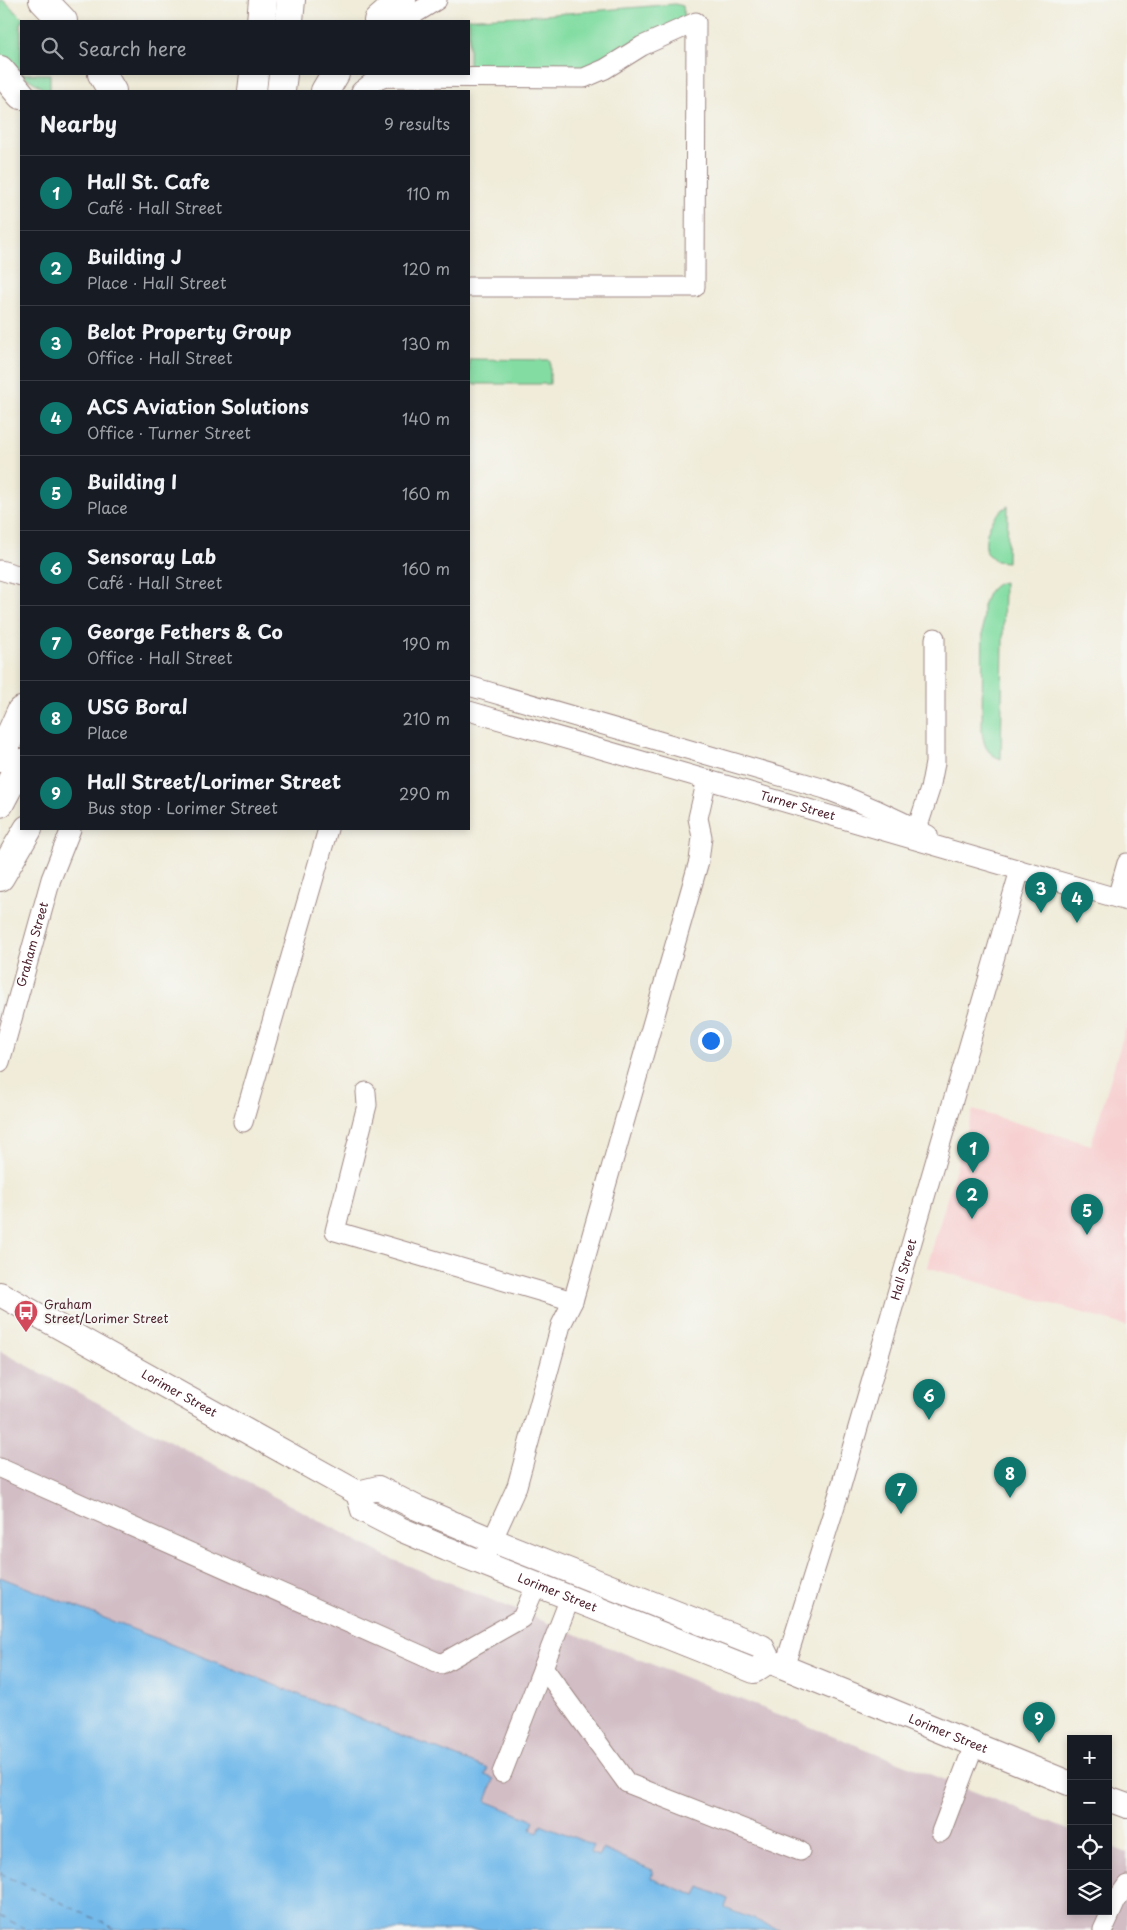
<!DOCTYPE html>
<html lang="en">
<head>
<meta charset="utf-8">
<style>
  :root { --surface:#171b24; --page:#20242c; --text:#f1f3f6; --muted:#9ea1a6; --line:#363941; --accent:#0f766e }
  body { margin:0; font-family:"Playpen Sans",sans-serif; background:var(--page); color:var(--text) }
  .controls { position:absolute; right:15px; bottom:15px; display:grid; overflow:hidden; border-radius:0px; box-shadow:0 2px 8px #0003 }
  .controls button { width:45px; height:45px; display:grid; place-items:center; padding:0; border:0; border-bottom:1px solid var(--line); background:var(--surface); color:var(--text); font:25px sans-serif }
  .you { position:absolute; left:710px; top:1040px; width:18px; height:18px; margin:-12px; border:4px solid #fff; border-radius:50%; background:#1a73e8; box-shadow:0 0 0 8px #1a73e833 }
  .badge { display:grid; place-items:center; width:32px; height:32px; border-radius:50%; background:var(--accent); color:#fff; font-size:16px; font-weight:700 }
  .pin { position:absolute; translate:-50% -41px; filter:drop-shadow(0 1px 2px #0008) }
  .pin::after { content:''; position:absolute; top:26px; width:18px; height:15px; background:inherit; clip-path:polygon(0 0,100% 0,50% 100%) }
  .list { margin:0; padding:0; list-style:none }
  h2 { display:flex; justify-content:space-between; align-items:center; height:65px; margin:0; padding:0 20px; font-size:21px }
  h2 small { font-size:16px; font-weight:400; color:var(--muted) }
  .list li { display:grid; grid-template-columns:32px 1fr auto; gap:15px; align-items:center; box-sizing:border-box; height:75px; padding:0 20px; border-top:1px solid var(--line) }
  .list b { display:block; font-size:19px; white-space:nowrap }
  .list p { margin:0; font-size:16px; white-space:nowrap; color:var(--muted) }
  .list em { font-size:16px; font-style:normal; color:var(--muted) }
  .icon { flex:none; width:28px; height:28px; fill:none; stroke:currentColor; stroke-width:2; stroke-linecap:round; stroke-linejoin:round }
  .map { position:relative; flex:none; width:1127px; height:1930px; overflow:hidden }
  .search { position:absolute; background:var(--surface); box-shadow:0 2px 8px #0003; left:20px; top:20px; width:450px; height:55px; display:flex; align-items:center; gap:12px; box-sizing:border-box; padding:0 18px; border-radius:0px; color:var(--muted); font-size:19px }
  .panel { position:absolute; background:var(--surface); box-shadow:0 2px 8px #0003; left:20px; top:90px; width:450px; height:740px; border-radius:0px }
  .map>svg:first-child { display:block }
  .built { fill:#f7cfd0 }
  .industrial { fill:#d2bdc5 }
  .green { fill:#83dda3; stroke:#667e67 }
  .water { fill:#73baea; stroke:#5e6c8a }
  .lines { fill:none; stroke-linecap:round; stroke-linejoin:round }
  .ferry { stroke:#58556e; stroke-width:1; stroke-dasharray:6 5; stroke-linecap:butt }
  .minor-casing { stroke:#9d8682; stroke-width:21 }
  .major-casing { stroke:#9d8682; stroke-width:26 }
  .highway-casing { stroke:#9d8682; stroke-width:30 }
  .minor { stroke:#fff; stroke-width:19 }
  .major { stroke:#fff; stroke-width:24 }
  .highway { stroke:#fff; stroke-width:28 }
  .labels { text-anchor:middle; stroke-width:4.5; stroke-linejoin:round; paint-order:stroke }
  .street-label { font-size:12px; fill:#4a1f2b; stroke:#f6f6f2 }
  .poi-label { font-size:12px; fill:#4a1f2b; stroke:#f6f6f2; text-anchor:start }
</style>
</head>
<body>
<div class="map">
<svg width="1127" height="1930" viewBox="0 0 1127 1930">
  <rect width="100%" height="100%" fill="#f6f6f2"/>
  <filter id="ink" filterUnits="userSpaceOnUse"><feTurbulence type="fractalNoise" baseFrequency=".02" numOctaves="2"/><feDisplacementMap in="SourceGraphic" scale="10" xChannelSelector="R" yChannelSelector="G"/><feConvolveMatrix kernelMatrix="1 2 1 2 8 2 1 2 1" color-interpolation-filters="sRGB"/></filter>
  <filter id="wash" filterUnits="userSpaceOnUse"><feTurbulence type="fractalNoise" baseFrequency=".0096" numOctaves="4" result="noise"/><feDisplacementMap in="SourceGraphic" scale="20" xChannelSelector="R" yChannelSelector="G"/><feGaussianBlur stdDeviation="1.12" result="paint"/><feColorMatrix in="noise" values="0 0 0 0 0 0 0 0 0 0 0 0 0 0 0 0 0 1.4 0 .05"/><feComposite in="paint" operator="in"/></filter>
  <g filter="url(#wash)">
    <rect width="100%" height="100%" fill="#f0ecd9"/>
    <!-- built -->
    <path class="built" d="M1127 1023V1326L927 1267 973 1110 1091 1145Z"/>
    <!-- industrial -->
    <path class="industrial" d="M0 1351 390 1558 550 1624 1071 1830V1911H1108V1845L1127 1853V1930H781L725 1907 728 1899 700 1887 696 1896 651 1877 653 1869 602 1849 599 1857 590 1853 593 1845 542 1824 538 1832 530 1829 533 1821 486 1801 494 1779 485 1775 487 1769 0 1577Z"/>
    <!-- green -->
    <g class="green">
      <path d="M0 0H4L25 21H21V74H50V91H44L40 86 22 75 0 53Z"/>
      <path d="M675 4 683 6 684 18 590 70H469V21H444L455 19 543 15Z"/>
      <path d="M469 359 550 360V384H469Z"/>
      <path d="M1008 506 1007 562 996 561 987 553C982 535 992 515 1008 506Z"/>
      <path d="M1004 582 1001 759C987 754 984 746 982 732L983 606C987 594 991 584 1004 582Z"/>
    </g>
    <!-- water -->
    <path class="water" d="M0 1577 488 1769 485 1775 494 1779 486 1801 534 1821 531 1829 538 1832 541 1824 593 1845 590 1853 598 1856 602 1849 653 1870 651 1878 696 1896 700 1887 728 1899 725 1908 781 1930H0Z"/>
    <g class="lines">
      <!-- ferry -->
      <g class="ferry">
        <path d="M0 1873 118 1930"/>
        <path d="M0 1916 28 1930"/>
      </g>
    </g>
  </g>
  <g filter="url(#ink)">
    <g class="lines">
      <defs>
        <g id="minor">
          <path d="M403 21 437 0"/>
          <path d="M361 91 374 81 386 77 584 78 605 69 642 46 696 22 695 287H469"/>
          <path d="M0 570 21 576"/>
          <path d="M469 686 825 789C861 802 894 817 928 835"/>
          <path id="s1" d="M469 711 1127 901"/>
          <path d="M917 829 930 789 935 763V638"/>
          <path d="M1117 898 1127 863"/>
          <path id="s2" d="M0 1062 51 879 71 829"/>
          <path d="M366 1092 367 1105 335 1231 573 1301"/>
          <path d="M243 1122 328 829"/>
          <path d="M0 1468 441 1664 522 1618 536 1585"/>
          <path d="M482 1563 517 1486 561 1325 573 1301 699 861 702 837 698 818 707 779"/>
          <path d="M543 1667 627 1783 800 1851"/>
          <path id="s3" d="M784 1668 839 1493 1020 870"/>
          <path d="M502 1773 570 1598"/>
          <path d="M941 1832 974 1745"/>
          <path d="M1103 1930 1116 1901 1127 1885"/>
        </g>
        <g id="major">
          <path id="s4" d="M0 1294 358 1493 378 1488 417 1508 492 1540 762 1647 769 1661 1071 1784"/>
          <path id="s5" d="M358 1493 363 1510 400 1529 447 1549 754 1671 769 1661"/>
          <path d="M1108 1799 1127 1806"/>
        </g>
        <g id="highway">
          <path d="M43 0 63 21"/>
          <path d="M261 21 263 0"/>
          <path d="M289 21 291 0"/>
          <path d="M378 21 402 0"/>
          <path d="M0 70 21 95"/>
          <path d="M102 74 112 91"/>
          <path d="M252 91 254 74"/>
          <path d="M281 91 283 74"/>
          <path d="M325 91 335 74"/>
          <path d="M0 758 21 711"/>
          <path d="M0 803 21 763"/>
          <path d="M0 877 28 829"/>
        </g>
      </defs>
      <!-- minor casing -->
      <use href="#minor" class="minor-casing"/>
      <!-- major casing -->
      <use href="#major" class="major-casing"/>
      <!-- highway casing -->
      <use href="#highway" class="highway-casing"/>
      <!-- minor -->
      <use href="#minor" class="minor"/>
      <!-- major -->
      <use href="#major" class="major"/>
      <!-- highway -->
      <use href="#highway" class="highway"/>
    </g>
  </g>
  <!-- icons -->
  <defs>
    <symbol id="bus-pin" viewBox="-11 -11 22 30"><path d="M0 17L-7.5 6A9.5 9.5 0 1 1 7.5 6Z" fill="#d1495b" stroke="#f6f6f2"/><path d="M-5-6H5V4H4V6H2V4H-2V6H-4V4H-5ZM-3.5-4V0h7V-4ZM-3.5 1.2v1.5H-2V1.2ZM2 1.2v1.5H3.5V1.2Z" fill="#fff"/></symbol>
  </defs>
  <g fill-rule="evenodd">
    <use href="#bus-pin" x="12" y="1298" width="28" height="38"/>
  </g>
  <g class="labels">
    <!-- street labels -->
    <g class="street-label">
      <text dy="4" stroke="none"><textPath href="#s1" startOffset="342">Turner Street</textPath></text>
      <text dy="4" stroke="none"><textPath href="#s2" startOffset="122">Graham Street</textPath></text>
      <text dy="4" stroke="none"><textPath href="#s3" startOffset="416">Hall Street</textPath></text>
      <text dy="4" stroke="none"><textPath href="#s4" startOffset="205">Lorimer Street</textPath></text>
      <text dy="4" stroke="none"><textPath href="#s5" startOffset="229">Lorimer Street</textPath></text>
      <text dy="4" stroke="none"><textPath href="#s4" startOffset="1055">Lorimer Street</textPath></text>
    </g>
    <!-- poi labels -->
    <g class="poi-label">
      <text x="44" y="1309">Graham<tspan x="44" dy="14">Street/Lorimer Street</tspan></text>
    </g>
  </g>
</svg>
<div class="controls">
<button>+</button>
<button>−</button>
<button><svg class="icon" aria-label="locate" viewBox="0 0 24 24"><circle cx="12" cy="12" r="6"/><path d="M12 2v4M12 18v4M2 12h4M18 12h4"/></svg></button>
<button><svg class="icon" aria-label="layers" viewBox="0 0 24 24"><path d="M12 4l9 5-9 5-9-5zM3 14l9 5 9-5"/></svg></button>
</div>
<div class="you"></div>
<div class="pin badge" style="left:973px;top:1173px">1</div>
<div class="pin badge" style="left:972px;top:1219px">2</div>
<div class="pin badge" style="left:1041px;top:913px">3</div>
<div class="pin badge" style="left:1077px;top:923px">4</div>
<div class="pin badge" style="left:1087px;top:1235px">5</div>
<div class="pin badge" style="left:929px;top:1420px">6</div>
<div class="pin badge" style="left:901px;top:1514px">7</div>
<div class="pin badge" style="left:1010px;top:1498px">8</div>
<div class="pin badge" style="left:1039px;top:1743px">9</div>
<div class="search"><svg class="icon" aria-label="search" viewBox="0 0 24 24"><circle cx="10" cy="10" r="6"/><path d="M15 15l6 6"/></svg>Search here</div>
<section class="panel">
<h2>Nearby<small>9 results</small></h2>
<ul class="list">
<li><span class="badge">1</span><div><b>Hall St. Cafe</b><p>Café · Hall Street</p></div><em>110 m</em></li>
<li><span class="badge">2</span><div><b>Building J</b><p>Place · Hall Street</p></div><em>120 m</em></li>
<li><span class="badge">3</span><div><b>Belot Property Group</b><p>Office · Hall Street</p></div><em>130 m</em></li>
<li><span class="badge">4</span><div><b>ACS Aviation Solutions</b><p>Office · Turner Street</p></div><em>140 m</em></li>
<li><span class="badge">5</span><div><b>Building I</b><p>Place</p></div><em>160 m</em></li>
<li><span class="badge">6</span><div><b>Sensoray Lab</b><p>Café · Hall Street</p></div><em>160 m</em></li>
<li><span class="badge">7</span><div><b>George Fethers &amp; Co</b><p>Office · Hall Street</p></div><em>190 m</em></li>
<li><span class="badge">8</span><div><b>USG Boral</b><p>Place</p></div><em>210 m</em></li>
<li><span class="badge">9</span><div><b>Hall Street/Lorimer Street</b><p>Bus stop · Lorimer Street</p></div><em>290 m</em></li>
</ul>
</section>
</div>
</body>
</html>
